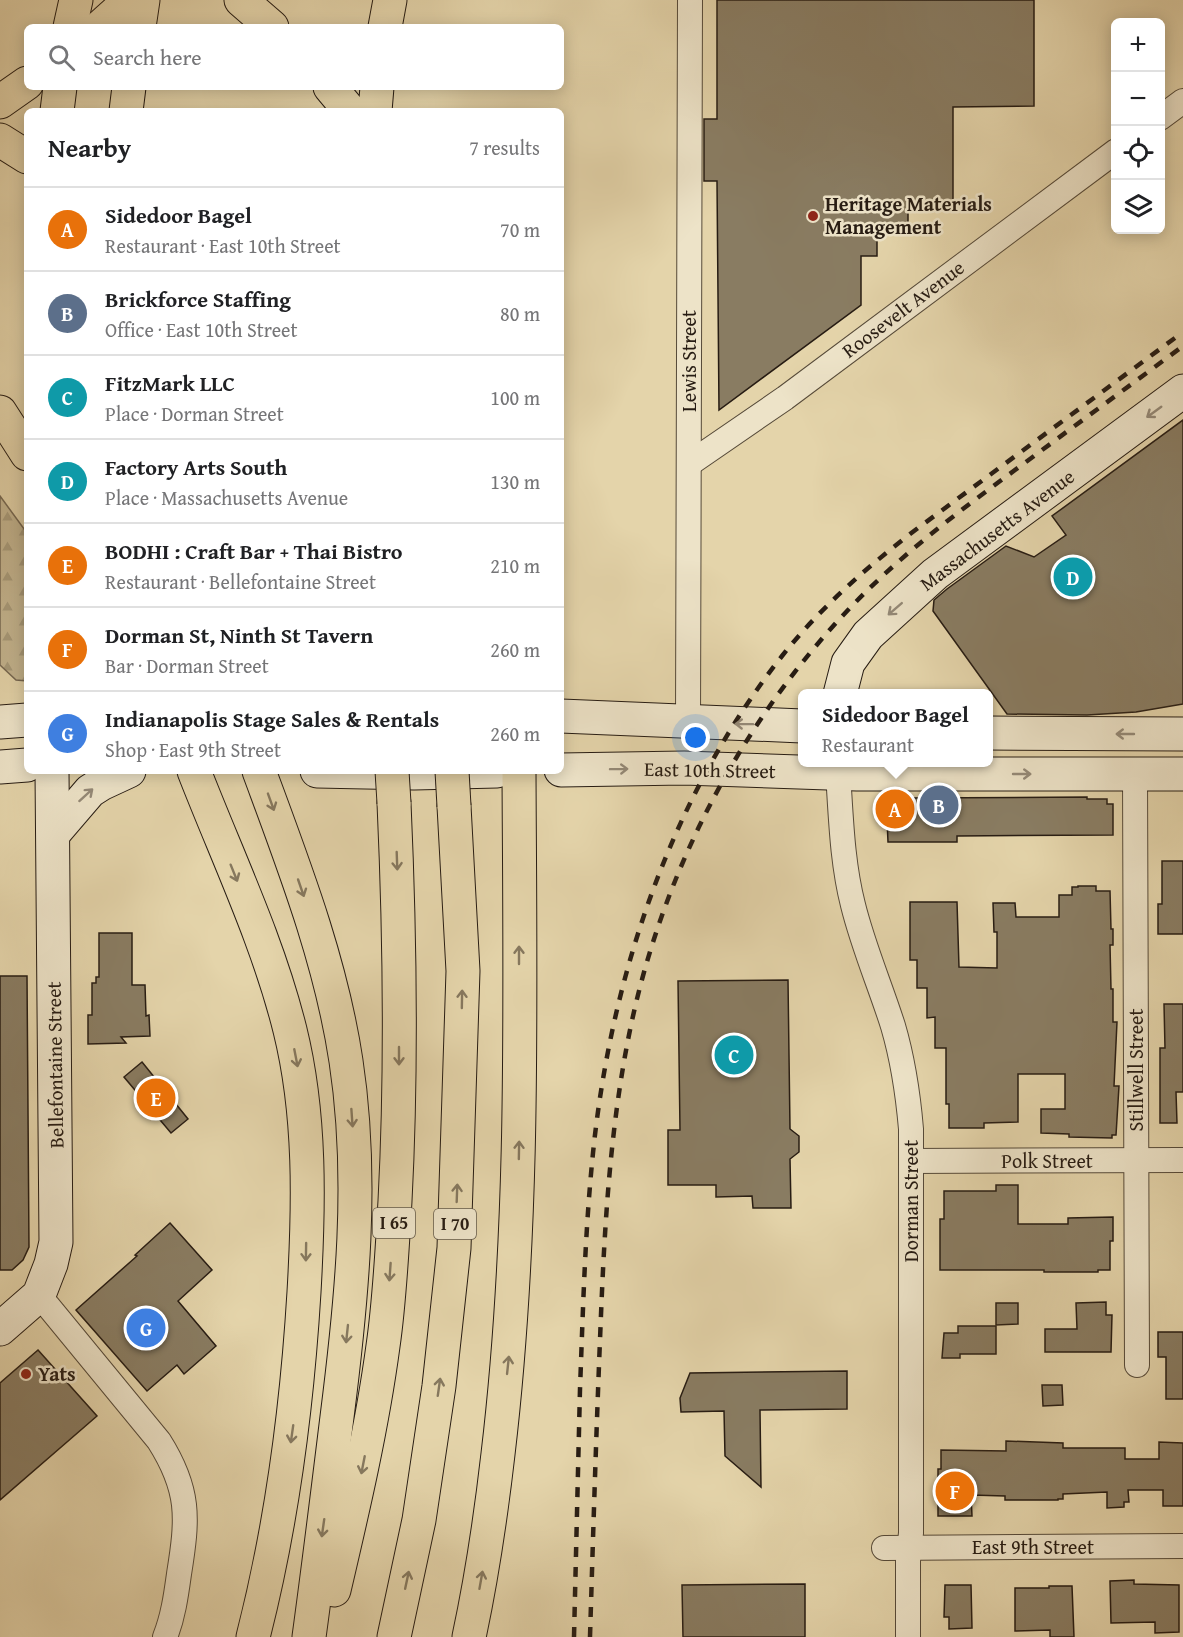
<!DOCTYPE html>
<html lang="en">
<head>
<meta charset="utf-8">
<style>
  :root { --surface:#fff; --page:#f6f6f6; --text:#202124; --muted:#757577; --line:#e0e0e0; --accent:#0b8043 }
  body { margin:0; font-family:"Gentium Book Plus",serif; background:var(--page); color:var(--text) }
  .controls { position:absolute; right:18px; top:18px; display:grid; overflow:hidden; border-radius:9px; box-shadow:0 3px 15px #0003 }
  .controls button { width:54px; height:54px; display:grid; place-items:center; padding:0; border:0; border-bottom:2px solid var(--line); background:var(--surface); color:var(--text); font:30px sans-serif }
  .you { position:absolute; left:696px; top:738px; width:21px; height:21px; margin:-15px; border:4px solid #fff; border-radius:50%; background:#1a73e8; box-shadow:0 0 0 9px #1a73e833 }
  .badge { display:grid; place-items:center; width:39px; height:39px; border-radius:50%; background:var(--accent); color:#fff; font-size:20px; font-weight:700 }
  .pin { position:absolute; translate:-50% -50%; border:3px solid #fff; box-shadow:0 2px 6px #0006 }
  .popup { position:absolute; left:798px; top:689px; width:195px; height:78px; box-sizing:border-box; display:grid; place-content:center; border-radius:9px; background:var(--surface); filter:drop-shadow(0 2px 4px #0005); font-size:20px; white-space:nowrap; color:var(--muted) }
  .popup b { font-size:22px; color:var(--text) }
  .popup::after { content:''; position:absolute; left:50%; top:100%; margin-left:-12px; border:12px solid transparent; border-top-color:var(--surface) }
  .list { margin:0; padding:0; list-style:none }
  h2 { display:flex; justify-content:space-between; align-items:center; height:78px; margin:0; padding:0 24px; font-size:26px }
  h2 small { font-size:20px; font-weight:400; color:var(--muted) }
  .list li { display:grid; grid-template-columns:39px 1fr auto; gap:18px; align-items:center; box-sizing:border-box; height:84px; padding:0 24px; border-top:2px solid var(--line) }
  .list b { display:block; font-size:22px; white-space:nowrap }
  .list p { margin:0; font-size:20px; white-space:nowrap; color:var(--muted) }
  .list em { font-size:20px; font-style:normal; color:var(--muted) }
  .icon { flex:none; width:33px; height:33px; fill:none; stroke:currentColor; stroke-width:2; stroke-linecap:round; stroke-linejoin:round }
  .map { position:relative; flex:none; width:1183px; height:1637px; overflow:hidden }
  .search { position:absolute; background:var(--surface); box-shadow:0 3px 15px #0003; left:24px; top:24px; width:540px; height:66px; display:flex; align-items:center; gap:15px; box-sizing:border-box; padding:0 21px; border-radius:9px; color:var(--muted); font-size:22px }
  .panel { position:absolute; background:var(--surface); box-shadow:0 3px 15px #0003; left:24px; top:108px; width:540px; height:666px; border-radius:9px }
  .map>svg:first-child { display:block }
  .forest { fill:url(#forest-firs); stroke:#766852; stroke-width:1.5 }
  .building { fill:#897c62; stroke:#271c13; stroke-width:1.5 }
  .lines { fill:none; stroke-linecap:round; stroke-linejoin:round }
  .street-casing { stroke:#564a39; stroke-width:26 }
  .secondary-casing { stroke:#271c13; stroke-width:35 }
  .highway-casing { stroke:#271c13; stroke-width:35 }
  .street { stroke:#ede3c8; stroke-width:24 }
  .secondary { stroke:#ede3c8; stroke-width:33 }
  .highway { stroke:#e4d4aa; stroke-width:33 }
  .rail { stroke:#271c13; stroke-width:4.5; stroke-dasharray:10 10; stroke-linecap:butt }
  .highway-bridge-casing { stroke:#271c13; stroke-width:35; stroke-linecap:butt }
  .highway-bridge { stroke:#e4d4aa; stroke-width:33 }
  .oneway { stroke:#948977 }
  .oneway2 { stroke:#86785e }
  .poi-dot { fill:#8f2418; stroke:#ede3c8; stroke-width:2 }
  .labels { text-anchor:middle; stroke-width:5; stroke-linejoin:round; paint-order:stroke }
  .shield { fill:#ede3c8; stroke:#625849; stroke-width:1.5 }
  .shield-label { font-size:18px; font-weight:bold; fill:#271c13 }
  .poi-label { font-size:20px; font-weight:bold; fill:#271c13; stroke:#ede3c8; text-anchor:start }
  .street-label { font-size:20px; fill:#271c13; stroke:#ede3c8 }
</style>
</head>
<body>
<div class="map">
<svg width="1183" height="1637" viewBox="0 0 1183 1637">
  <defs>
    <pattern id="forest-firs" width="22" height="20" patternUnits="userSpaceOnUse" patternTransform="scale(1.5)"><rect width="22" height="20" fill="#c4b590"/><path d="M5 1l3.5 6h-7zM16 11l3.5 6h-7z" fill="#a89b7b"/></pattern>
  </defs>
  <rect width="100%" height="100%" fill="#e4d4aa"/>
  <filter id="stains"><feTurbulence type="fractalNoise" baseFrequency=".00333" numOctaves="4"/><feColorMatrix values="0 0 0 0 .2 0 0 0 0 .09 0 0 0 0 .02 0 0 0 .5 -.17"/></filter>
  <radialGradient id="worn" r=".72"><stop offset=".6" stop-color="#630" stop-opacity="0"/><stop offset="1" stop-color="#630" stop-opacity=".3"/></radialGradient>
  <!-- forest -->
  <path class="forest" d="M0 496 27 533V681L16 680 0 665Z"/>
  <!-- building -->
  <g class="building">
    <path d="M717 0H1034V106L953 107V202H908V229H877V256H861V305L719 410 717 181H704V119H717Z"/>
    <path d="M1183 420V704L1136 712 1087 715 1007 714 933 611 934 600 947 589 1006 546 1034 557 1066 535 1052 516Z"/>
    <path d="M886 795H909V798L1087 797V799H1107V804H1113V835L957 836V842H888Z"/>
    <path d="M1162 861H1183V934H1158V904H1162Z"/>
    <path d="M1078 886H1096V891H1110L1111 929H1113V945H1110L1111 989H1113V1022H1117L1114 1086H1119L1116 1135H1112V1138L1069 1137V1134L1041 1133V1109H1065V1074H1018V1122L984 1123V1128H949V1104H946V1048H935V1017L927 1018V988H917V960H910V902H957L959 967 997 968V932H994L993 903H1015L1016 917H1059V895H1072V887H1078Z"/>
    <path d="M99 933H132V985H145L146 1016 149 1015 150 1036 121 1037 126 1043 88 1044V1015H92V983H96V977H99Z"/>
    <path d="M0 976H27L29 1247 23 1260 12 1270H0Z"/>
    <path d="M788 980 790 1129 799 1136V1152L790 1159 791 1208H753L752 1196 716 1197V1185H668V1130H680L678 981Z"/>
    <path d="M1164 1004H1183V1092H1176L1177 1123H1160V1048H1165Z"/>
    <path d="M142 1062 188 1119 171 1133 124 1077Z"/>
    <path d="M996 1185H1018V1224H1068V1218L1113 1217V1241H1110V1270H1098V1272H1044V1270H940V1219H944V1191H996Z"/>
    <path d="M170 1223 212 1270 178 1301 216 1346 184 1374 177 1365 147 1391 76 1310 137 1256 135 1255Z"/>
    <path d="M1106 1302V1315H1112L1111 1352H1045V1329H1077L1076 1303Z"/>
    <path d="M996 1303H1018V1324L996 1325Z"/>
    <path d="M958 1326H996V1354H960V1358H942L944 1333H958Z"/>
    <path d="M1158 1332H1183V1399H1166V1357H1158Z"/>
    <path d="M38 1350 97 1416 0 1500V1383Z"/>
    <path d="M847 1371V1409L760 1410 761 1487 725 1456 724 1411 681 1412 680 1398 690 1373Z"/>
    <path d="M1042 1385H1062L1063 1405 1043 1406Z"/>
    <path d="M1006 1441 1063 1443V1448H1125V1459H1159V1442L1183 1443V1506H1163V1490H1128L1129 1502H1124V1507L1107 1508V1492L1063 1494V1499H1058V1500H1005V1496L971 1495 972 1516H938V1469H941V1450L1006 1451Z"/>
    <path d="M1134 1580V1584L1179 1585V1632L1155 1633V1622L1111 1623 1110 1581Z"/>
    <path d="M805 1584V1637H683L682 1585Z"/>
    <path d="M945 1585H971L972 1628 949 1629V1617H944Z"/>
    <path d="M1049 1586H1072L1074 1637H1050V1630L1015 1631V1588H1049Z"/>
  </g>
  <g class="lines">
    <defs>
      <g id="street">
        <path d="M1160 118 1183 101"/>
        <path d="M689 464 785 398 1116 151"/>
        <path d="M688 722 690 0"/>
        <path d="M838 773C841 817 842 862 853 905 863 946 880 985 893 1026 903 1060 908 1094 911 1129V1533L908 1561V1637"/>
        <path d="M1135 774 1137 1365"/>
        <path d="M911 1161 1183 1160"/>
        <path d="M39 1295 159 1441C190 1490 188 1518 179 1574 176 1596 173 1617 165 1637"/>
        <path d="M884 1548 1183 1546"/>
      </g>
      <g id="secondary">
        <path d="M840 694 848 663 868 635 935 574 1183 391"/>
        <path d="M561 716 802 726"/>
        <path d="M0 722 27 720"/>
        <path d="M988 733 1183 734"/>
        <path d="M0 767 27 765"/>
        <path d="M561 770 684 768 857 774H1183"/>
        <path d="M317 771 414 773 497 771"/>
        <path d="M54 833 90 791 101 784 129 771"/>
        <path d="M0 1329 39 1295 51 1264 56 1242 52 771"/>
      </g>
      <g id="highway">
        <path d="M241 0 272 27"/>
        <path d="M70 27 76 0"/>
        <path d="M100 27 130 0"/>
        <path d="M139 27 143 0"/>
        <path d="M385 27 390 0"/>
        <path d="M330 87 350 111"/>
        <path d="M0 102 27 83"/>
        <path d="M57 111 60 87"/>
        <path d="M126 111 129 87"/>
        <path d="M375 111 377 87"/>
        <path d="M0 140 27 157"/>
        <path d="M0 412 27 454"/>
        <path d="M194 771C227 856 268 941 290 1030 311 1115 309 1205 304 1292 297 1408 282 1524 253 1637"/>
        <path d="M259 771C294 866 331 961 346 1061 364 1179 352 1299 337 1417 328 1490 319 1564 309 1637"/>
        <path d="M334 1590C353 1509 372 1428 383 1346 390 1298 392 1250 395 1201 402 1068 400 936 394 803"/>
        <path d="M394 1637 419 1520 439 1386 454 1248 463 971 454 806"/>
        <path d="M469 1637C482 1576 491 1515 498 1454 525 1227 520 999 519 771"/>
      </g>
    </defs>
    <!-- street casing -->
    <use href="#street" class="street-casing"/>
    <!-- secondary casing -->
    <use href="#secondary" class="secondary-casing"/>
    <!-- highway casing -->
    <use href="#highway" class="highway-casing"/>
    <!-- street -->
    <use href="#street" class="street"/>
    <!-- secondary -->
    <use href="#secondary" class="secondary"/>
    <!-- highway -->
    <use href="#highway" class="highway"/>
    <!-- rail -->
    <g class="rail">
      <path d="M574 1637C576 1554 578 1472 580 1389 583 1310 585 1231 593 1153 611 976 671 797 782 656 820 608 866 568 914 531L1183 332"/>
      <path d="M590 1637C593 1538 596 1439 600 1340 604 1236 609 1132 630 1030 662 874 739 725 848 610 903 552 966 506 1030 459 1081 421 1132 384 1183 346"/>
    </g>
    <defs>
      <g id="highway-bridge">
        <path d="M392 771 394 803"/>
        <path d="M452 771 454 806"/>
      </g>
    </defs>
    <!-- highway-bridge casing -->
    <use href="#highway-bridge" class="highway-bridge-casing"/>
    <!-- highway-bridge -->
    <use href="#highway-bridge" class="highway-bridge"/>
  </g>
  <!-- one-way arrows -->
  <defs><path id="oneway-shaft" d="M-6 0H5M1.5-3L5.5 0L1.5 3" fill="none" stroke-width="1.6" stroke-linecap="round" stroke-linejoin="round" transform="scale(1.5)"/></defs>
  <g class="oneway">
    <use href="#oneway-shaft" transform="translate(1154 412) rotate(144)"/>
    <use href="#oneway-shaft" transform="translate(895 609) rotate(139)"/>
    <use href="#oneway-shaft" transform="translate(744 724) rotate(-179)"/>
    <use href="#oneway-shaft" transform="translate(1125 734) rotate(-180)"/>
    <use href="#oneway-shaft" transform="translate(619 769) rotate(-1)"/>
    <use href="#oneway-shaft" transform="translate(1022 774)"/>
    <use href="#oneway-shaft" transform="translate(86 795) rotate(-42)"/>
  </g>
  <g class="oneway2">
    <use href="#oneway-shaft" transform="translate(271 802) rotate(70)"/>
    <use href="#oneway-shaft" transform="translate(397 861) rotate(88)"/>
    <use href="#oneway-shaft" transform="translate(234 873) rotate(68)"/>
    <use href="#oneway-shaft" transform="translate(301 888) rotate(71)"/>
    <use href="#oneway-shaft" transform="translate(519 955) rotate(-90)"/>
    <use href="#oneway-shaft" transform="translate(462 999) rotate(-89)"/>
    <use href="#oneway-shaft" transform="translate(399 1056) rotate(90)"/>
    <use href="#oneway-shaft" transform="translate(296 1058) rotate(79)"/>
    <use href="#oneway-shaft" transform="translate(352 1118) rotate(86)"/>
    <use href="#oneway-shaft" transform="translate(519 1150) rotate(-89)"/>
    <use href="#oneway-shaft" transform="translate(457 1193) rotate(-88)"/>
    <use href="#oneway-shaft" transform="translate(306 1252) rotate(91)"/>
    <use href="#oneway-shaft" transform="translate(390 1272) rotate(94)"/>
    <use href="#oneway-shaft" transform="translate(347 1334) rotate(96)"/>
    <use href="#oneway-shaft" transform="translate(508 1365) rotate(-84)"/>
    <use href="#oneway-shaft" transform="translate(439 1387) rotate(-82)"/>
    <use href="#oneway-shaft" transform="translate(292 1434) rotate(98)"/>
    <use href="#oneway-shaft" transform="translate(363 1465) rotate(101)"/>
    <use href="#oneway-shaft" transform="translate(323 1528) rotate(98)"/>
    <use href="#oneway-shaft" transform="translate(407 1580) rotate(-78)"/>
    <use href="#oneway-shaft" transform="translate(481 1580) rotate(-80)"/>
  </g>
  <!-- markers -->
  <g class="poi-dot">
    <circle cx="813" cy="216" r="6"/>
    <circle cx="26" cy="1374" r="6"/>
  </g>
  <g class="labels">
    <!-- shield labels -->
    <g class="shield">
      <rect x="373" y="1208" width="42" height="30" rx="4.5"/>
      <rect x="434" y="1209" width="42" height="30" rx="4.5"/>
    </g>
    <g class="shield-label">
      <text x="394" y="1229">I 65</text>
      <text x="455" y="1230">I 70</text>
    </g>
    <!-- poi labels -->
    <g class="poi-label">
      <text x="825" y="211">Heritage Materials<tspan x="825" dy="23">Management</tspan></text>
      <text x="38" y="1381">Yats</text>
    </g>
    <!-- street labels -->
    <g class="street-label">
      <text transform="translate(903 309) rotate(-37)" y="7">Roosevelt Avenue</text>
      <text transform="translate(689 361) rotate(-90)" y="7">Lewis Street</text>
      <text transform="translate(997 530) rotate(-37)" y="7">Massachusetts Avenue</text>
      <text transform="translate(710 770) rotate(1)" y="7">East 10th Street</text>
      <text transform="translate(55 1065) rotate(-91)" y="7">Bellefontaine Street</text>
      <text transform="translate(1136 1070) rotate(-90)" y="7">Stillwell Street</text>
      <text x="1047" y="1168">Polk Street</text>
      <text transform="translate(911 1201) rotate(-90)" y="7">Dorman Street</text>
      <text x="1033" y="1554">East 9th Street</text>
    </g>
  </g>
  <rect width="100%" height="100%" filter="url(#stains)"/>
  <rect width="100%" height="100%" fill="url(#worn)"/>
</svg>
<div class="controls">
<button>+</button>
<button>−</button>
<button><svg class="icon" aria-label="locate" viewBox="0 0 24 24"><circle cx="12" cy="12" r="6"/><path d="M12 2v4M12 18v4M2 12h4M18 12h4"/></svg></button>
<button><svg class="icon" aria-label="layers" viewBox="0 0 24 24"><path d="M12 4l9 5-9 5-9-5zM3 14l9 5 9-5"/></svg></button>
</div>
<div class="you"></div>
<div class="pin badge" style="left:895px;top:809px;background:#e8710a">A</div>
<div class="popup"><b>Sidedoor Bagel</b>Restaurant</div>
<div class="pin badge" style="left:939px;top:805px;background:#5c6f8a">B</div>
<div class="pin badge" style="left:734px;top:1055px;background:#0f9aa8">C</div>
<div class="pin badge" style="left:1073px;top:577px;background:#0f9aa8">D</div>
<div class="pin badge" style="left:156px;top:1098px;background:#e8710a">E</div>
<div class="pin badge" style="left:955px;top:1491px;background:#e8710a">F</div>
<div class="pin badge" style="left:146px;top:1328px;background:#3f7fe0">G</div>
<div class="search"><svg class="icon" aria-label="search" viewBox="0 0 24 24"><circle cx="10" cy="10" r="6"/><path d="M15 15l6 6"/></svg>Search here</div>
<section class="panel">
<h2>Nearby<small>7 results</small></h2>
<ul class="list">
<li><span class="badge" style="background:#e8710a">A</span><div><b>Sidedoor Bagel</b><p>Restaurant · East 10th Street</p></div><em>70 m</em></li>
<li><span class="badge" style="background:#5c6f8a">B</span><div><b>Brickforce Staffing</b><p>Office · East 10th Street</p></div><em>80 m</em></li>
<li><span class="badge" style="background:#0f9aa8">C</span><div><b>FitzMark LLC</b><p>Place · Dorman Street</p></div><em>100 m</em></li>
<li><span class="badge" style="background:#0f9aa8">D</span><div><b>Factory Arts South</b><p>Place · Massachusetts Avenue</p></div><em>130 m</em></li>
<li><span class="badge" style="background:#e8710a">E</span><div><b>BODHI : Craft Bar + Thai Bistro</b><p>Restaurant · Bellefontaine Street</p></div><em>210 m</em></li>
<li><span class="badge" style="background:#e8710a">F</span><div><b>Dorman St, Ninth St Tavern</b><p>Bar · Dorman Street</p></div><em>260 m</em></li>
<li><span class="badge" style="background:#3f7fe0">G</span><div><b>Indianapolis Stage Sales &amp; Rentals</b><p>Shop · East 9th Street</p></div><em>260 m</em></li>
</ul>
</section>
</div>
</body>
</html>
